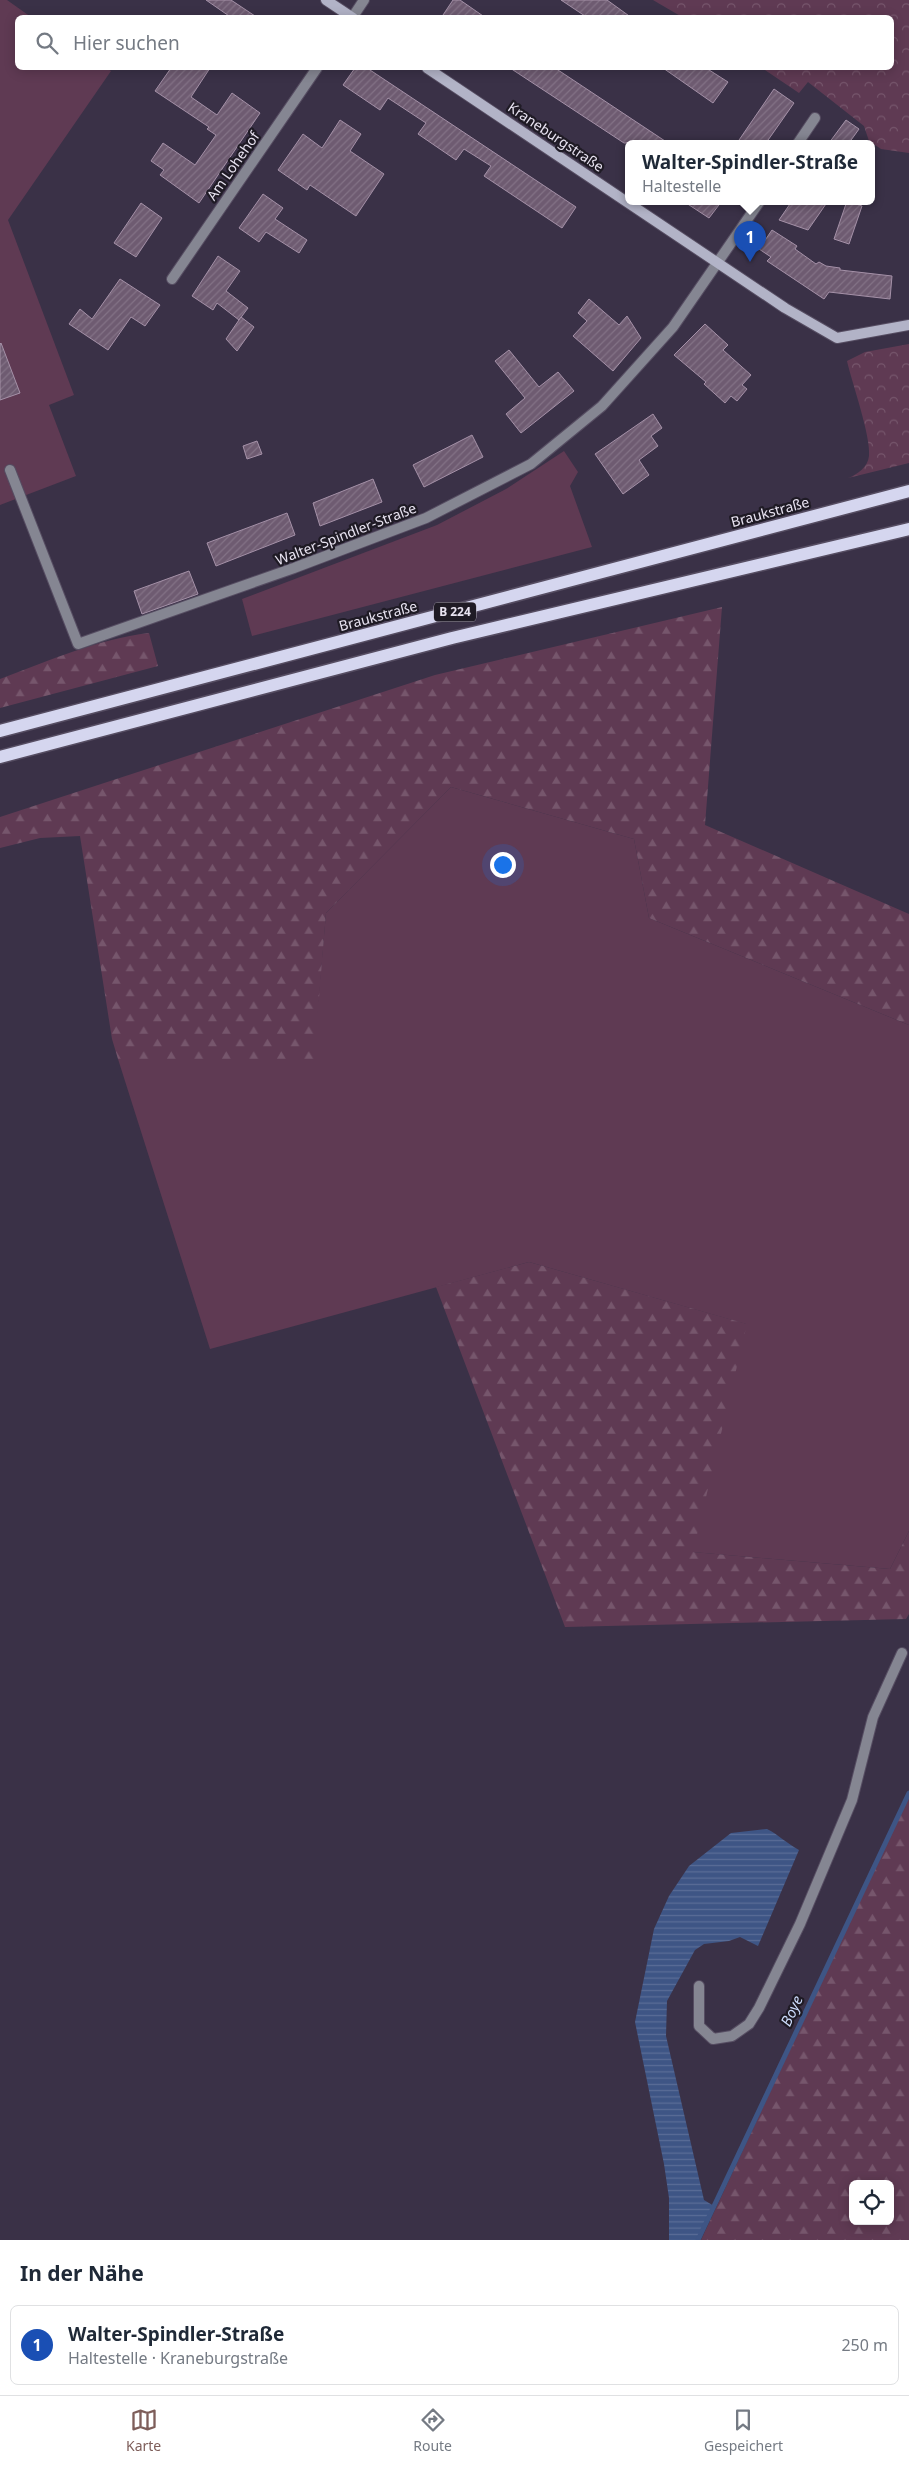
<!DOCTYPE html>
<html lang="de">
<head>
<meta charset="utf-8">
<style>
  :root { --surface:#fff; --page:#f2f2f3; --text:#1f2937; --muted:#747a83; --line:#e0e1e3; --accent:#7e5e5a }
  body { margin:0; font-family:"Noto Sans",sans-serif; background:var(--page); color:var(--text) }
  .controls { position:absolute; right:15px; bottom:15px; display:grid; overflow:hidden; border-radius:8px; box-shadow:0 2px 12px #0003 }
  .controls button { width:45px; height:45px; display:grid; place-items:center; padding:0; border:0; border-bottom:1px solid var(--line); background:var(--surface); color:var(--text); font:25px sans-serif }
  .you { position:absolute; left:502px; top:864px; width:18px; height:18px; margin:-12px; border:4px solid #fff; border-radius:50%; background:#1a73e8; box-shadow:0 0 0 8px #1a73e833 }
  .badge { display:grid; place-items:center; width:32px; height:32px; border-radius:50%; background:var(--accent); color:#fff; font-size:16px; font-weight:700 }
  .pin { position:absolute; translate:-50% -41px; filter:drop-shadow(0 1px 2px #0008) }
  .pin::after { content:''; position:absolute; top:26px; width:18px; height:15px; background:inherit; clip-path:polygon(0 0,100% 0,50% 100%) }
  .popup { position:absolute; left:625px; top:140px; width:250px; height:65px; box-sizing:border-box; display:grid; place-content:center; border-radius:8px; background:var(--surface); filter:drop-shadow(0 1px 4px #0005); font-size:16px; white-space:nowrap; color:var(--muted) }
  .popup b { font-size:19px; color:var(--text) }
  .popup::after { content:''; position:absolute; left:50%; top:100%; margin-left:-10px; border:10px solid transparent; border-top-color:var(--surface) }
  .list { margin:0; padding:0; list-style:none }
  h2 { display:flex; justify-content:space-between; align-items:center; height:65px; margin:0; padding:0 20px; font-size:21px }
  h2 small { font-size:16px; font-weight:400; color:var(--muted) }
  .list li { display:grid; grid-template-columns:32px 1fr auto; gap:15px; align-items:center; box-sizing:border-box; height:80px; margin:0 10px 10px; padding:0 10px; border:1px solid var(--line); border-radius:8px }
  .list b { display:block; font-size:19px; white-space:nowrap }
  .list p { margin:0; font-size:16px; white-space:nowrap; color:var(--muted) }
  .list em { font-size:16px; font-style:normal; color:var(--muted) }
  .icon { flex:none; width:28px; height:28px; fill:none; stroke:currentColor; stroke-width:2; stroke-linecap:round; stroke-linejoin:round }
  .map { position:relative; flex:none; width:909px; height:2240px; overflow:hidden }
  .search { position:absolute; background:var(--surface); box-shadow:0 2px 12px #0003; left:15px; right:15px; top:15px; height:55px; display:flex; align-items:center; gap:12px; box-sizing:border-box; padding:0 18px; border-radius:8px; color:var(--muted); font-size:19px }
  .sheet { height:155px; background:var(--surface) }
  nav { display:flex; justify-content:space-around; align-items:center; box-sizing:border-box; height:70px; border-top:1px solid var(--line); background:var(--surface); font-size:14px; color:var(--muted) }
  nav a { display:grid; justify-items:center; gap:2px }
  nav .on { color:var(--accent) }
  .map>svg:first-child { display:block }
  .green { fill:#5f3a53 }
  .forest { fill:url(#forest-firs); fill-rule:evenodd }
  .park { fill:url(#park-crowns) }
  .water { fill:url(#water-rules) }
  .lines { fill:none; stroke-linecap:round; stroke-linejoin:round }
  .stream { stroke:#3e5585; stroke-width:5 }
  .building { fill:url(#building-hatch); stroke:#a591a8 }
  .lane-casing { stroke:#564d62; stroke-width:12 }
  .street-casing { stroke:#564d62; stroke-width:12 }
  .secondary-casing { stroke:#564d62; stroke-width:12 }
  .primary-casing { stroke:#564d62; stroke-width:15 }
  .lane { stroke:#858692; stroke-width:10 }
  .street { stroke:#858692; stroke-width:10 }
  .secondary { stroke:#b2b3c7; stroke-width:10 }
  .primary { stroke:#d5d6ef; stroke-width:12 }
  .labels { text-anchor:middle; stroke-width:4.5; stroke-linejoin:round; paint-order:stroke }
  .shield { fill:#1f1b25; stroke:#aca7b4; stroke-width:1 }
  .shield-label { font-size:12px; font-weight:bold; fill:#e8e3f1 }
  .street-label { font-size:14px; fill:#e8e3f1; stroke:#1f1b25 }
  .water-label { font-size:15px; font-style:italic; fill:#ccdcfb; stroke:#1f1b25 }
</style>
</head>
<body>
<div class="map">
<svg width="909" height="2240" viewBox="0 0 909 2240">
  <defs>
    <pattern id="forest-firs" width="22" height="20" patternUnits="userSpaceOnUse" patternTransform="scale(1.25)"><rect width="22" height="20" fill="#5f3a53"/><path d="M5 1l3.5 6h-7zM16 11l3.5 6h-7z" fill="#76566c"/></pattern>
    <pattern id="park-crowns" width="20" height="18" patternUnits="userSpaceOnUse" patternTransform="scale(1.25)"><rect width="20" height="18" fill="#5f3a53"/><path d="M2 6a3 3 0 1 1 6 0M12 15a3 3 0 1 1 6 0" fill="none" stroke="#76566c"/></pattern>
    <pattern id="water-rules" width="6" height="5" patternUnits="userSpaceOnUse" patternTransform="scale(1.25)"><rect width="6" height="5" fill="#3e5585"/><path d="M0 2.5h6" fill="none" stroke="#5a6d97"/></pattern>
    <pattern id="building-hatch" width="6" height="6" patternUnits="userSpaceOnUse" patternTransform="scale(1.25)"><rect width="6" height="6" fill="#6e5b71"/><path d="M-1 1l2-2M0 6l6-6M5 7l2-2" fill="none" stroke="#837286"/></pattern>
  </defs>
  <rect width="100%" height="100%" fill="#3a3147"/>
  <!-- green -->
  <g class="green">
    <path d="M0 0H7L31 17 18 18V68H106L111 71 8 220 74 395 49 405 76 476 0 505Z"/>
    <path d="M564 451 578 472 570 486 592 547 252 636 242 599 437 525 506 489Z"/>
    <path d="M451 787 634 839 649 918 909 1025V1531L890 1569 692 1552 746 1324 529 1262 210 1349 118 1059H313L326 913Z"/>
  </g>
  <!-- forest -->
  <g class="forest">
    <path d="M722 607 705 825 909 914V1025L649 918 634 839 451 787 326 913 314 1059H118L112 1039 80 836 40 838 0 848V817L435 675Z"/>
    <path d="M149 633 158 666 0 708V679C49 661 97 639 149 633Z"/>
    <path d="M529 1262 747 1324 693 1552 890 1569 909 1531V1614L906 1619 565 1627 436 1287Z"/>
    <path d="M909 1795V2240H701ZM853 2184H890V2221H853Z"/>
  </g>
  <!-- park -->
  <g class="park">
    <path d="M653 0H909V153L881 149 869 141 864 126 808 82 799 93 762 68H892V18L682 17Z"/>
    <path d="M909 344V463L848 478C857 475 868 467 869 456 871 436 852 383 847 361L865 352Z"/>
  </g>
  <!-- water -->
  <path class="water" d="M767 1829C779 1835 786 1843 799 1850L758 1946 740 1937 729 1941 704 1944 695 1950 667 2001 666 2036 704 2200 714 2206 698 2240H669V2198L664 2164 635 2022 654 1929 669 1896 689 1866 731 1833Z"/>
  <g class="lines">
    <!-- stream -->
    <path class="stream" d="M698 2240 909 1793"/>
  </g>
  <!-- building -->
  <g class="building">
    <path d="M206 0H231L258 18H232Z"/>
    <path d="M453 0H460L486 18H441Z"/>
    <path d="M561 0H607L632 18H588Z"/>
    <path d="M171 68H210L191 97 217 115 232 93 260 113 199 203 160 175 164 170 151 161 163 143 195 165 216 135 207 129 209 127 155 91Z"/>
    <path d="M355 68H367L576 207 562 228 484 176 491 166 464 149 456 160 418 134 426 123 388 98 380 110 343 85Z"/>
    <path d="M510 68H555L668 143H624Z"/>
    <path d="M663 68H706L728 82 713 103Z"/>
    <path d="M774 89 794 103 766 143H737Z"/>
    <path d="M340 120 361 134 350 151 384 174 356 216 310 185 307 190 278 170 303 134 322 148Z"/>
    <path d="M846 120 859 129 849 143H829Z"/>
    <path d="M263 194 283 208 275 219 307 240 299 253 266 232 259 242 239 228Z"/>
    <path d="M683 201H722L709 218Z"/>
    <path d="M792 201H828L808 230 779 220Z"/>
    <path d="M847 201 862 206 849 244 834 239Z"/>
    <path d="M141 203 162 218 136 257 114 243Z"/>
    <path d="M772 230 797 246 795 249 816 264 819 262 826 266 840 268V270L892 276 890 299 829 292 824 299 767 261 771 257 759 249Z"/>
    <path d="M218 256 240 271 226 291 248 308 239 320 217 303 213 310 192 296Z"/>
    <path d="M120 279 160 305 145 326 131 317 108 350 69 324 80 309 92 319Z"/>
    <path d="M589 299 619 325 627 316 641 338 613 371 573 336 587 321 578 313Z"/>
    <path d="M241 317 254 327 237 351 226 339Z"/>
    <path d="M705 324 728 345 723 350 751 375 742 385 747 389 737 401 731 396 725 403 704 384 706 382 674 355Z"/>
    <path d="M1 343 20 393 0 400V344Z"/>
    <path d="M509 350 539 387 558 372 574 391 521 433 506 414 525 398 495 361Z"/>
    <path d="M653 414 662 428 651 436 658 446 639 460 649 475 623 494 595 454Z"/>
    <path d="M472 435 483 457 424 487 413 465Z"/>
    <path d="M257 441 262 454 247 459 243 446Z"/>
    <path d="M373 479 382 502 320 526 313 503Z"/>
    <path d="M287 513 295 535 216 566 207 543Z"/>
    <path d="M189 571 198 594 142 614 134 591Z"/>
  </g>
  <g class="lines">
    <defs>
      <path id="lane" d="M699 1986V2026L713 2039 732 2036 749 2024 759 2008 800 1924 852 1800 873 1717 902 1653"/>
      <g id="street">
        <path d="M352 18 364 0"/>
        <path d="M798 143 815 118"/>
        <path d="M172 279 317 68"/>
        <path d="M10 470 78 644 294 568 426 518 531 464 602 406 673 327 760 201"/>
      </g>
      <g id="secondary">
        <path d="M326 0 353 18"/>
        <path d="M427 68 785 308 837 338 909 325"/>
      </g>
      <g id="primary">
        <path d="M0 731 909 491"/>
        <path d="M0 757 452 638 909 529"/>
      </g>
    </defs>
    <!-- lane casing -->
    <use href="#lane" class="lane-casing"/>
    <!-- street casing -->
    <use href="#street" class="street-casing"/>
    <!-- secondary casing -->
    <use href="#secondary" class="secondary-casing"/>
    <!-- primary casing -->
    <use href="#primary" class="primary-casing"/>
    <!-- lane -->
    <use href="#lane" class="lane"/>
    <!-- street -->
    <use href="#street" class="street"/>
    <!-- secondary -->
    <use href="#secondary" class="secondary"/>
    <!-- primary -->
    <use href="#primary" class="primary"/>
  </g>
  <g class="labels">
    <!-- shield labels -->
    <rect class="shield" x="434" y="602.5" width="42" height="19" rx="4"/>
    <g class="shield-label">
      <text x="455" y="616">B 224</text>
    </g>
    <!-- street labels -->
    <g class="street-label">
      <text transform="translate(556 137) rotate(34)" y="5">Kraneburgstraße</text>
      <text transform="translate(233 166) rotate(-55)" y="5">Am Lohehof</text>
      <text transform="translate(770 512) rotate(-15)" y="5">Braukstraße</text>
      <text transform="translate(346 534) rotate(-21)" y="5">Walter-Spindler-Straße</text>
      <text transform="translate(378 616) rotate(-15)" y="5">Braukstraße</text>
    </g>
    <!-- water labels -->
    <g class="water-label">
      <text transform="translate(792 2011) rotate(-65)" y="5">Boye</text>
    </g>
  </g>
</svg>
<div class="controls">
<button><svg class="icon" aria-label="locate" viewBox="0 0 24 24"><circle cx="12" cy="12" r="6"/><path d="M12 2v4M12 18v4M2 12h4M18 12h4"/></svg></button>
</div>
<div class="you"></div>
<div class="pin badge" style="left:750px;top:262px;background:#1a4fb4">1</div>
<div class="popup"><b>Walter-Spindler-Straße</b>Haltestelle</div>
<div class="search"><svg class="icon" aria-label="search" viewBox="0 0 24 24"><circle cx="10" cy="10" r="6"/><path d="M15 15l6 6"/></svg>Hier suchen</div>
</div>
<section class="sheet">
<h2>In der Nähe<small></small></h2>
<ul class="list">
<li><span class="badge" style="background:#1a4fb4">1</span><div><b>Walter-Spindler-Straße</b><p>Haltestelle · Kraneburgstraße</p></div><em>250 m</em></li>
</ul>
</section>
<nav>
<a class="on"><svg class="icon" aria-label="map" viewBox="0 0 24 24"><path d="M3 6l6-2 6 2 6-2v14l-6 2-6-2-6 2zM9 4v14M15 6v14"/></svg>Karte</a>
<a><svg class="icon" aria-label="directions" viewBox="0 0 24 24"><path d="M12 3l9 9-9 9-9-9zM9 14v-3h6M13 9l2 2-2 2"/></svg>Route</a>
<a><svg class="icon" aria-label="saved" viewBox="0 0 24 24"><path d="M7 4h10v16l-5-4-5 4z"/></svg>Gespeichert</a>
</nav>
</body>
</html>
